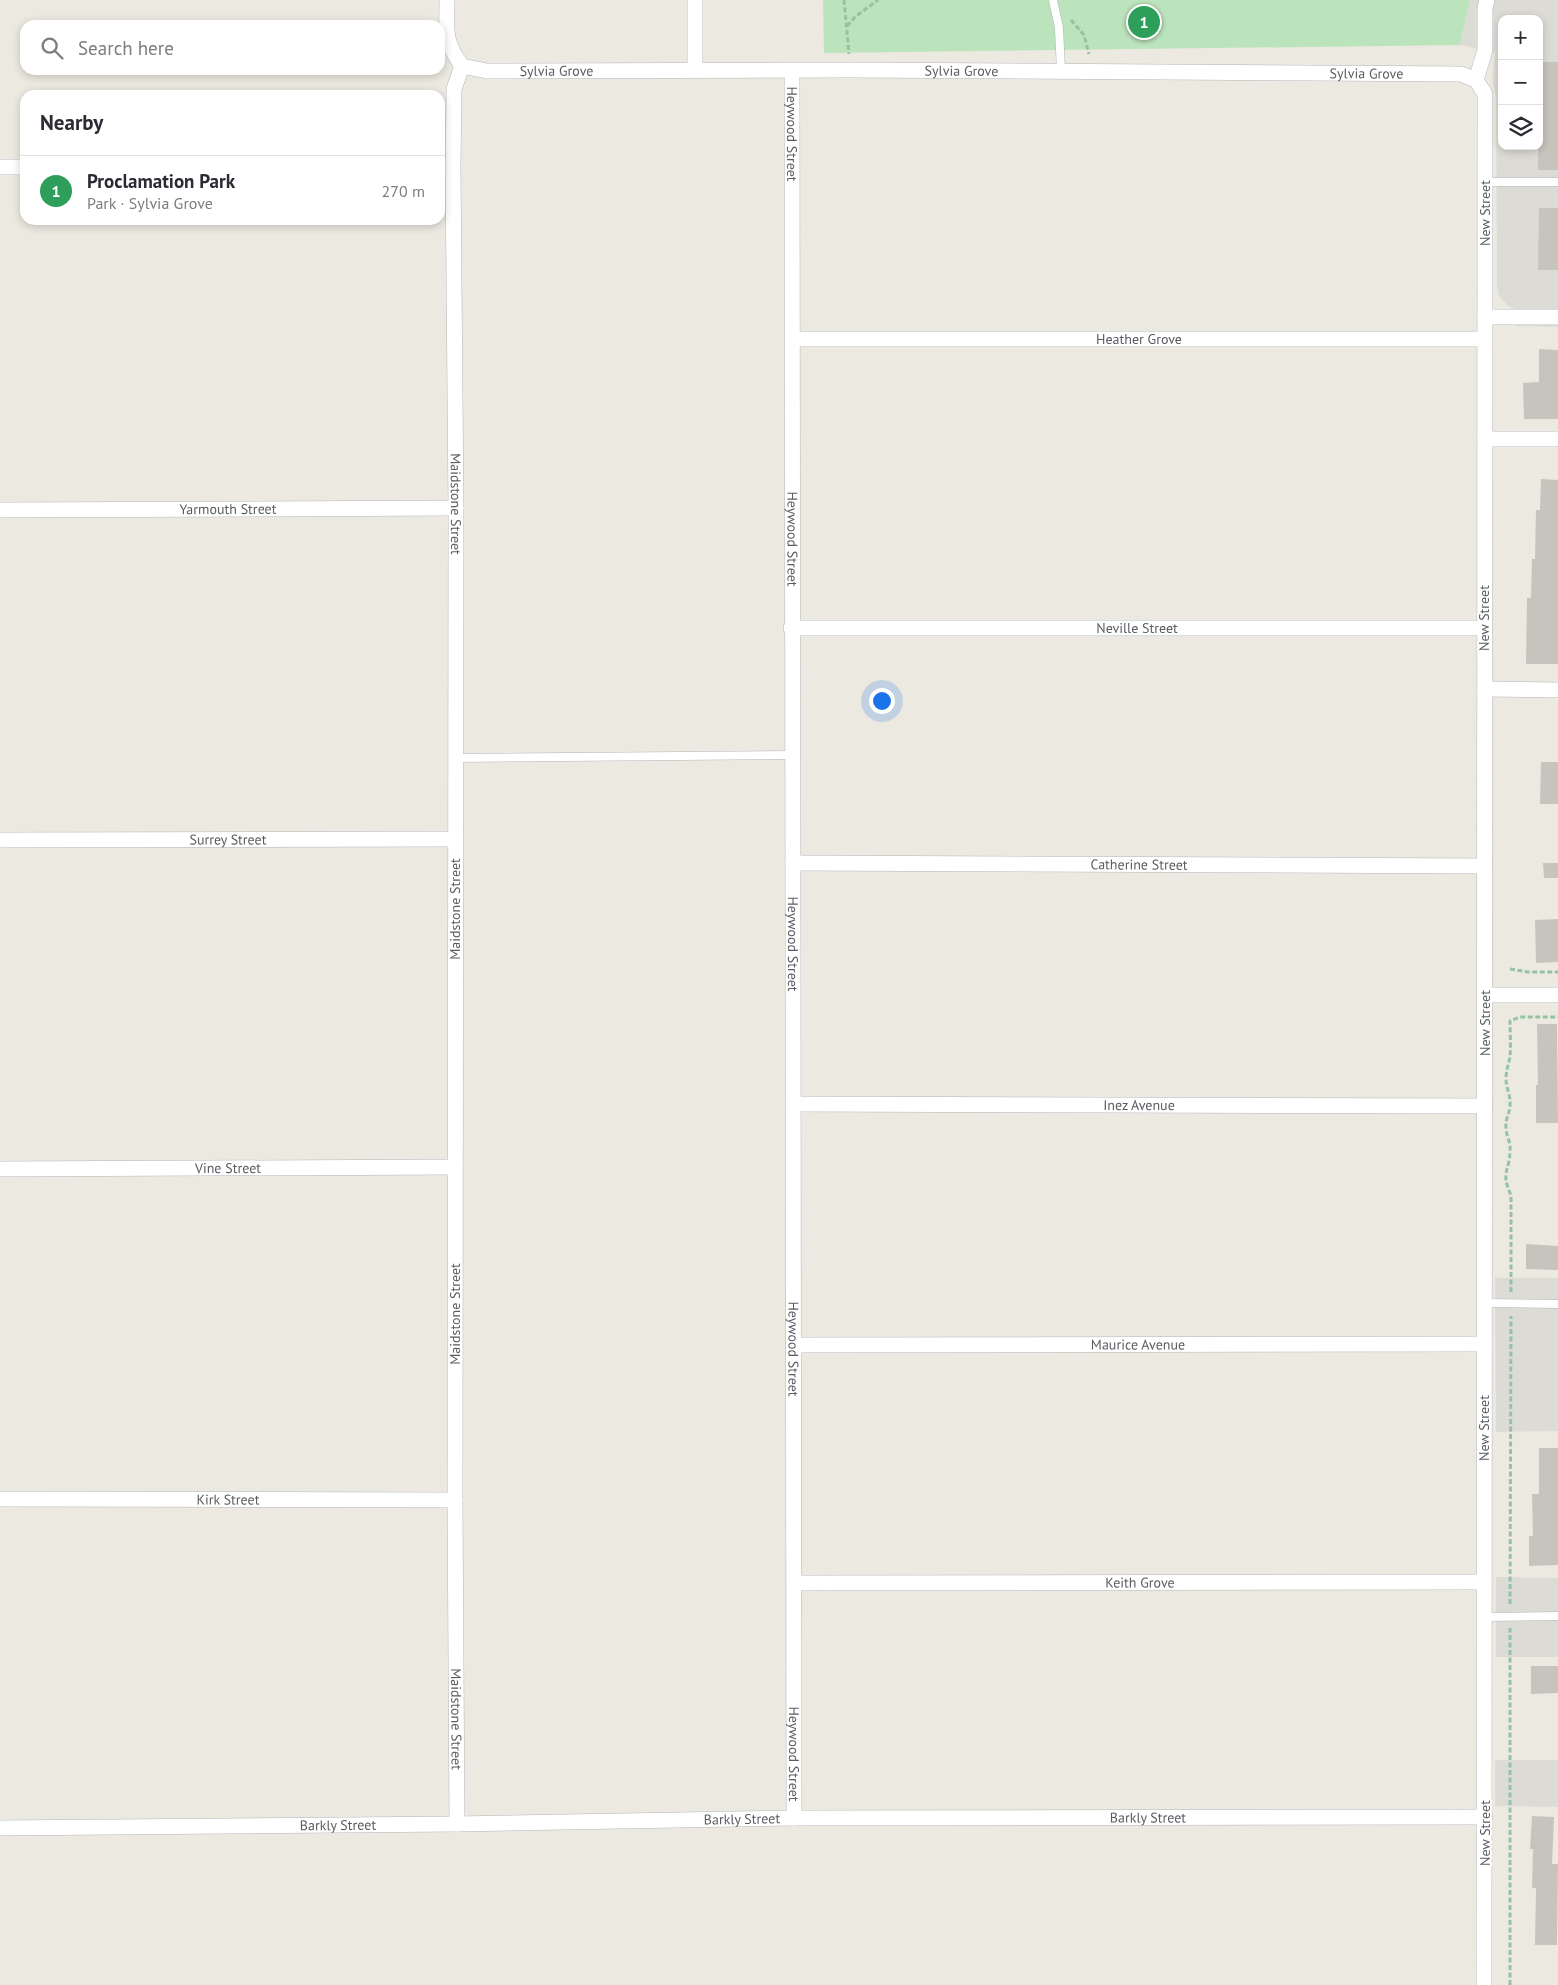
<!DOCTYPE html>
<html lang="en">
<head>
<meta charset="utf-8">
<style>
  :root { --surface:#fff; --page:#f7f7f7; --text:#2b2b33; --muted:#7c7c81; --line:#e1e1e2; --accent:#e73a2b }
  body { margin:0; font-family:"PT Sans",sans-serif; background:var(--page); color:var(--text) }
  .controls { position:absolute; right:15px; top:15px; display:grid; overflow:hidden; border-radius:10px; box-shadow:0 2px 8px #0003 }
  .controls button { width:45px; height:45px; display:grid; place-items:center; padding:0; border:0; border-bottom:1px solid var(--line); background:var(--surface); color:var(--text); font:25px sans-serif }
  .you { position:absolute; left:881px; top:700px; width:18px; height:18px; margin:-12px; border:4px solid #fff; border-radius:50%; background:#1a73e8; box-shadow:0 0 0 8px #1a73e833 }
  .badge { display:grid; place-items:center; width:32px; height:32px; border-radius:50%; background:var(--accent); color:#fff; font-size:16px; font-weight:700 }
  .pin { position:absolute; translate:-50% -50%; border:2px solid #fff; box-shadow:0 1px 5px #0006 }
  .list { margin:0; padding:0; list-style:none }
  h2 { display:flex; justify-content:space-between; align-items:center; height:65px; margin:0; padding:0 20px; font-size:21px }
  h2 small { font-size:16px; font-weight:400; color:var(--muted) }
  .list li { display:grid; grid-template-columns:32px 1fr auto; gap:15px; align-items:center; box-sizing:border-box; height:70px; padding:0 20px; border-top:1px solid var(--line) }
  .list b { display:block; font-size:19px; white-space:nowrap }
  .list p { margin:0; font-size:16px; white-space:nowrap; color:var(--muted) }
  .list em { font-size:16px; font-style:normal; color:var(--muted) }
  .icon { flex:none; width:28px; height:28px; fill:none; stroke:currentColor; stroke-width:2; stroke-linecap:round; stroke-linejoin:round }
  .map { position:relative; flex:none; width:1558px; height:1985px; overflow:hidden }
  .search { position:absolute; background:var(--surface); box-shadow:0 2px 8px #0003; left:20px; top:20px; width:425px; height:55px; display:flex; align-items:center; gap:12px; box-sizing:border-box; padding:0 18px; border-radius:15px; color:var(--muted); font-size:19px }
  .panel { position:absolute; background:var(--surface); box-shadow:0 2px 8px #0003; left:20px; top:90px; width:425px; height:135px; border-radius:15px }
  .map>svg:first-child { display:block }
  .industrial { fill:#dddbd5; fill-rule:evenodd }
  .green { fill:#bce4bc }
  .building { fill:#c7c4be }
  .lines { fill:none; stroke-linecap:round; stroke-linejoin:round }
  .lane-casing { stroke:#b3b6bb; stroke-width:9 }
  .street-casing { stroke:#b3b6bb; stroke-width:16 }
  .path { stroke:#95c3a2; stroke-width:3; stroke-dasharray:5 2.5; stroke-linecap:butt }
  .lane { stroke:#fff; stroke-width:8 }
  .street { stroke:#fff; stroke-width:15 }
  .labels { text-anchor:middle; stroke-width:4; stroke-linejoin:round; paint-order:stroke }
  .street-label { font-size:14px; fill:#595d61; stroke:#fff }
</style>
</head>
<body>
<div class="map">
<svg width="1558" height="1985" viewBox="0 0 1558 1985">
  <rect width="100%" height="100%" fill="#ece9e0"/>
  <!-- industrial -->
  <g class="industrial">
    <path d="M1470 0H1558V327L1515 326V309L1508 306 1499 296 1497 284 1496 96 1493 83 1495 52 1460 45ZM1502 19H1539V146H1502Z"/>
    <path d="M1495 1278H1558V1431L1496 1432Z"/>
    <path d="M1496 1577 1558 1578V1657H1496Z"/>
    <path d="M1495 1760H1558V1807L1495 1806Z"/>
  </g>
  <!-- green -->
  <path class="green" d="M823 0H1470L1460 45 824 53Z"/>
  <!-- building -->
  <g class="building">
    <path d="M1539 62H1558V170H1538Z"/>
    <path d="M1539 208H1558V270H1538Z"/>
    <path d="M1539 349 1558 350V419H1524L1523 383 1539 382Z"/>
    <path d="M1541 479 1558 480V664H1526L1527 598H1531L1532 559H1535L1536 510H1540Z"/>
    <path d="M1541 762H1558V804H1540Z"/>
    <path d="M1543 863H1558V878H1544Z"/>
    <path d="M1558 919V962L1536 963 1535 920Z"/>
    <path d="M1537 1024H1557L1558 1123H1536V1085H1538Z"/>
    <path d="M1526 1244 1558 1246V1270L1526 1269Z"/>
    <path d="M1539 1448H1558V1565L1529 1566V1536H1533L1532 1494H1539Z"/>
    <path d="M1531 1666H1558V1693L1531 1694Z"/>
    <path d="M1532 1816 1554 1817 1552 1864H1558L1557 1945H1535L1536 1888H1532L1533 1849H1530Z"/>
  </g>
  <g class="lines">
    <defs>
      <g id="lane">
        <path d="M1053 0 1059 28 1061 71"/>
        <path d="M1485 182H1558"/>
        <path d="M455 758 792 755"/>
        <path d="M1485 1303 1558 1304"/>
        <path d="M1484 1617 1558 1616"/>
      </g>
      <g id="street">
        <path id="s1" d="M447 0C447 30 443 40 462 66L454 89 453 166 456 508 455 1500 457 1824"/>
        <path d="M695 0V70"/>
        <path id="s2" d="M462 66 487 71 850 70 1461 74 1476 80 1485 94 1484 1985"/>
        <path id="s3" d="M792 70 794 1818"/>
        <path d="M1476 80 1485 50V8L1487 0"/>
        <path d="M0 167H25"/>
        <path d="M1485 317H1558"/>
        <path id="s4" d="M793 339H1485"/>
        <path d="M1485 439H1558"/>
        <path id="s5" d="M0 510 456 508"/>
        <path id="s6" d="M791 628H1484"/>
        <path d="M1485 689 1558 690"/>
        <path id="s7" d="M0 840 455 839"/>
        <path id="s8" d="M793 863 1485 866"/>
        <path d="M1485 995H1558"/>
        <path id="s9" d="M793 1104 1485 1106"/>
        <path id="s10" d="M0 1169 455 1167"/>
        <path id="s11" d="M793 1345 1484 1344"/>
        <path id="s12" d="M0 1499 455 1500"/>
        <path id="s13" d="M795 1583 1484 1582"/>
        <path id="s14" d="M0 1828 457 1824 794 1818 1485 1817"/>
      </g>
    </defs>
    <!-- lane casing -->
    <use href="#lane" class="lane-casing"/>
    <!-- street casing -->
    <use href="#street" class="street-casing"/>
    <!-- path -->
    <g class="path">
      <path d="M844 0 849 54"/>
      <path d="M1071 20 1084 35 1089 54"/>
      <path d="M847 26 855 17 878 0"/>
      <path d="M1510 969 1528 972H1558"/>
      <path d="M1511 1292V1195C1500 1172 1510 1171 1510 1150 1511 1142 1506 1136 1506 1128 1505 1119 1510 1113 1510 1105 1511 1096 1506 1088 1506 1079 1506 1070 1509 1064 1510 1056 1511 1045 1510 1032 1510 1021L1520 1017H1558"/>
      <path d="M1510 1604 1511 1316"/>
      <path d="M1510 1985V1628"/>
    </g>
    <!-- lane -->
    <use href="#lane" class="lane"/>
    <!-- street -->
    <use href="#street" class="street"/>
  </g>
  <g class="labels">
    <!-- street labels -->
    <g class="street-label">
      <text dy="5" stroke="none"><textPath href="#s2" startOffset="95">Sylvia Grove</textPath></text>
      <text dy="5" stroke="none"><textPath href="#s2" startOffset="500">Sylvia Grove</textPath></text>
      <text dy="5" stroke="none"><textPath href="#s2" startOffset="905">Sylvia Grove</textPath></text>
      <text dy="5" stroke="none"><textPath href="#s3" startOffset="64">Heywood Street</textPath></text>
      <text transform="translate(1485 213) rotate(-90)" y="5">New Street</text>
      <text dy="5" stroke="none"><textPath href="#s4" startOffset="346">Heather Grove</textPath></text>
      <text dy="5" stroke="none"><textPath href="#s1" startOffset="509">Maidstone Street</textPath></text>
      <text dy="5" stroke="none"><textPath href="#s5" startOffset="228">Yarmouth Street</textPath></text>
      <text dy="5" stroke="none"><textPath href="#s3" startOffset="469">Heywood Street</textPath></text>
      <text transform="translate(1484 618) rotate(-90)" y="5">New Street</text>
      <text dy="5" stroke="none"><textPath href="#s6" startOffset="346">Neville Street</textPath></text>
      <text dy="5" stroke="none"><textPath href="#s7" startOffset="228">Surrey Street</textPath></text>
      <text dy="5" stroke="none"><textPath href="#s8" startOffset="346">Catherine Street</textPath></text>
      <text transform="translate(455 909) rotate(-90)" y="5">Maidstone Street</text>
      <text dy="5" stroke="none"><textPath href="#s3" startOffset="874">Heywood Street</textPath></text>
      <text transform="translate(1485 1023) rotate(-90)" y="5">New Street</text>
      <text dy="5" stroke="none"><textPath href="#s9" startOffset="346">Inez Avenue</textPath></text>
      <text dy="5" stroke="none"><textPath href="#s10" startOffset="228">Vine Street</textPath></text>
      <text transform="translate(455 1314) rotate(-90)" y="5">Maidstone Street</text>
      <text dy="5" stroke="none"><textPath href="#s11" startOffset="345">Maurice Avenue</textPath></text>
      <text dy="5" stroke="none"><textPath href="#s3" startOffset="1279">Heywood Street</textPath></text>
      <text transform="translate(1484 1428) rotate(-90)" y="5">New Street</text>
      <text dy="5" stroke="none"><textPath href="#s12" startOffset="228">Kirk Street</textPath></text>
      <text dy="5" stroke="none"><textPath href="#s13" startOffset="345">Keith Grove</textPath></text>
      <text dy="5" stroke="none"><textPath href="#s1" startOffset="1724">Maidstone Street</textPath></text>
      <text dy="5" stroke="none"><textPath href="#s3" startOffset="1684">Heywood Street</textPath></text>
      <text dy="5" stroke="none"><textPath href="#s14" startOffset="1148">Barkly Street</textPath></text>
      <text dy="5" stroke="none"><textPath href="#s14" startOffset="742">Barkly Street</textPath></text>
      <text dy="5" stroke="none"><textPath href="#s14" startOffset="338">Barkly Street</textPath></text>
      <text transform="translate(1485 1833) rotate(-90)" y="5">New Street</text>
    </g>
  </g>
</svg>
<div class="controls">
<button>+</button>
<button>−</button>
<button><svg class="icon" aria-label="layers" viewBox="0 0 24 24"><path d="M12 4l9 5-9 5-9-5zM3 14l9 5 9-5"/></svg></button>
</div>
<div class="you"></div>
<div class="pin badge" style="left:1144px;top:22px;background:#2e9e5b">1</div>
<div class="search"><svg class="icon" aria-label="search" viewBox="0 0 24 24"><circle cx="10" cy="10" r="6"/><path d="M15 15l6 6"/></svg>Search here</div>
<section class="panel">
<h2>Nearby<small></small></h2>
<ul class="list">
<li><span class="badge" style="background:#2e9e5b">1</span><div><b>Proclamation Park</b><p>Park · Sylvia Grove</p></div><em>270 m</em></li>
</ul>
</section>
</div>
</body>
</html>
